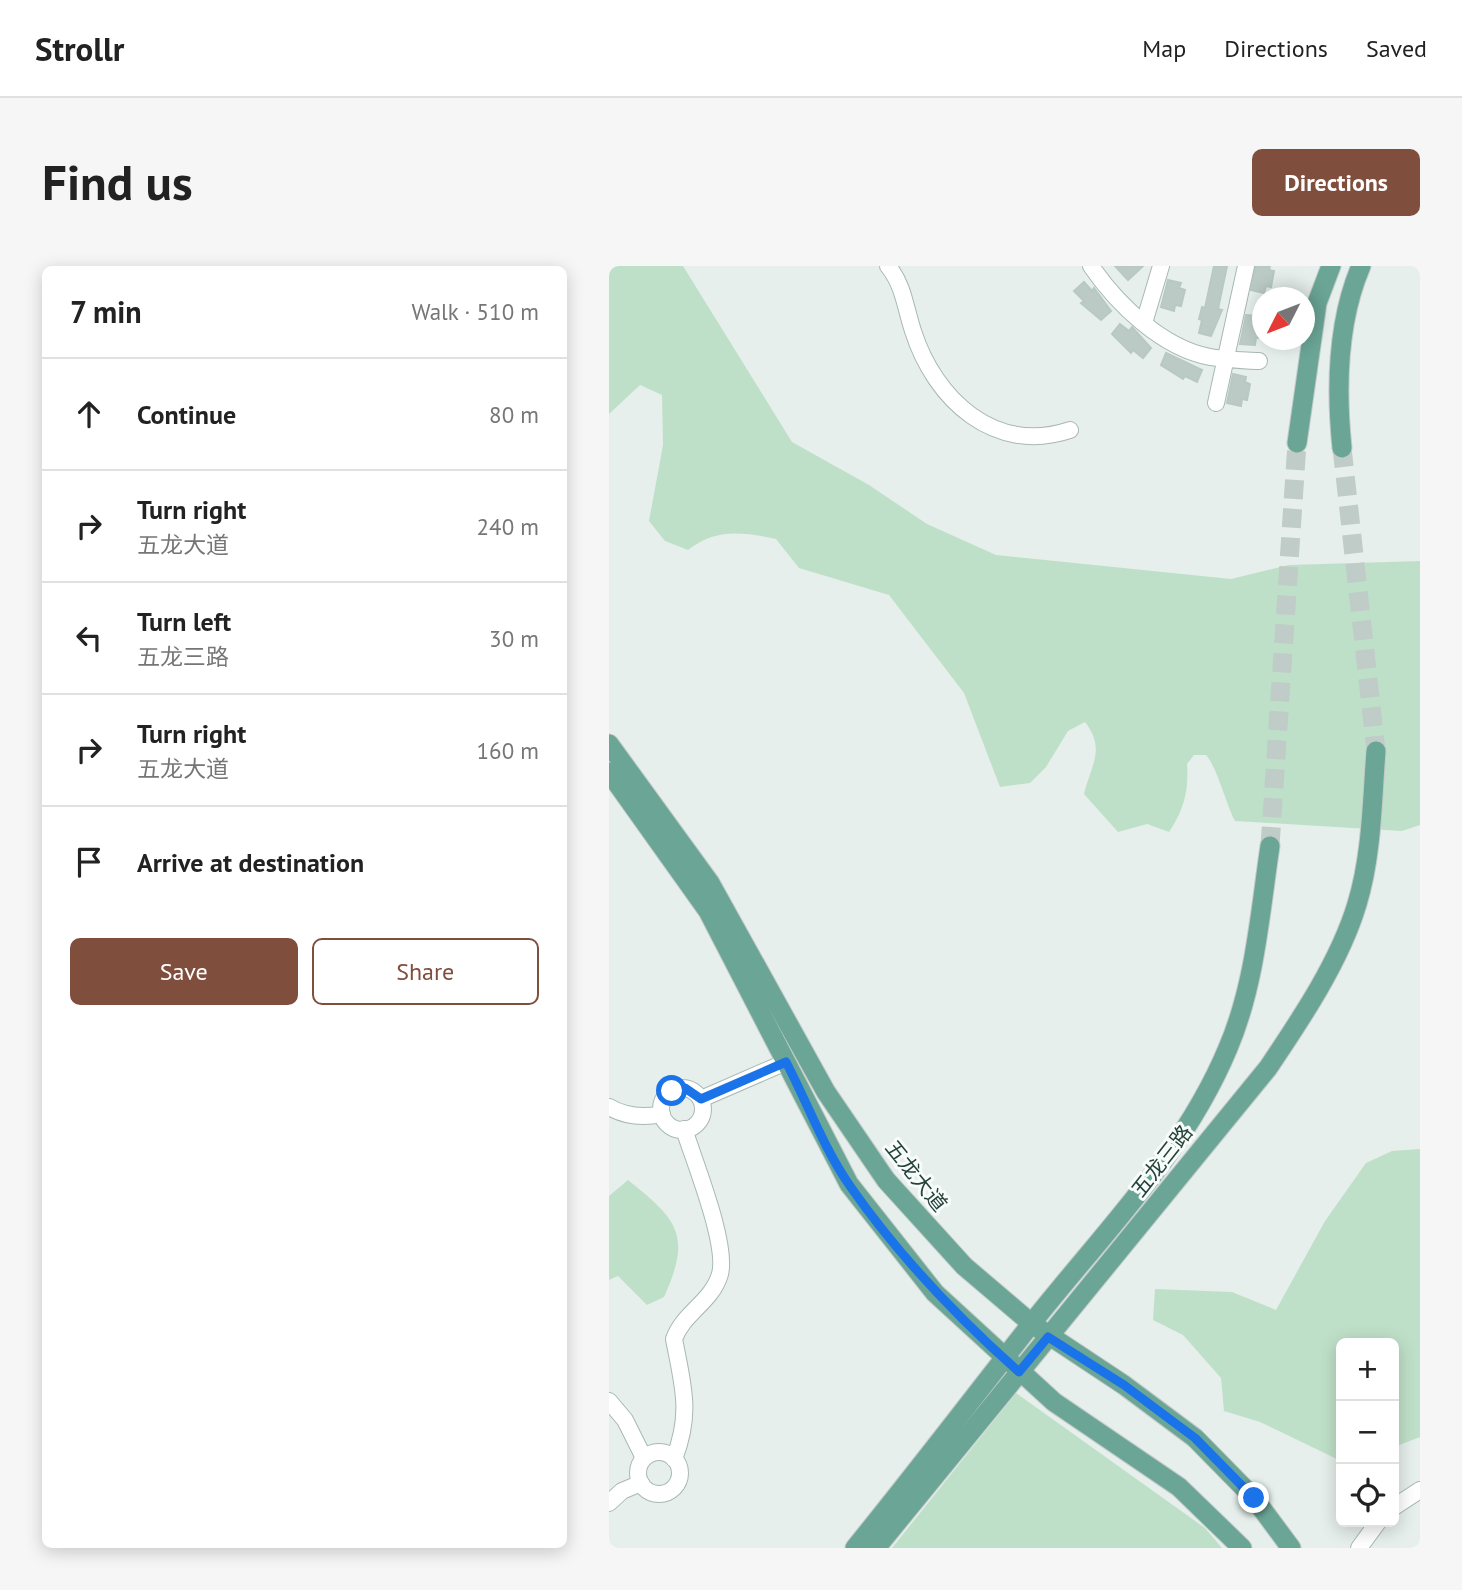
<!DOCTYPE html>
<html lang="en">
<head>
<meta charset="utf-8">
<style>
  :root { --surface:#fff; --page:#f6f6f6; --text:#222; --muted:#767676; --line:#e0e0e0; --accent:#804e3d }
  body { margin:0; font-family:"PT Sans","Noto Sans SC",sans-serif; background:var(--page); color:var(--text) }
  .controls { position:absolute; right:21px; bottom:21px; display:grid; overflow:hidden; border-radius:10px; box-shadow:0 4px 18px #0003 }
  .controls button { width:63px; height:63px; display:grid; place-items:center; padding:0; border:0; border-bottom:2px solid var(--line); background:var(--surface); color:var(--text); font:35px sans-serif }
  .compass { position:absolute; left:643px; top:21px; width:63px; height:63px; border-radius:50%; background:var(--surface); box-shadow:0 4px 18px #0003; rotate:228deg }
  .stop { position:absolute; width:21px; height:21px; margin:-16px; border:5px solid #1a73e8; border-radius:50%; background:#fff }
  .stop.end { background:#1a73e8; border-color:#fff; box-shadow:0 2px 7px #0008 }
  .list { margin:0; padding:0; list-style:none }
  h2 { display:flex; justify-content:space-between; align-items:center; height:91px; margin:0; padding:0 28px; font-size:30px }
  h2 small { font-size:23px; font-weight:400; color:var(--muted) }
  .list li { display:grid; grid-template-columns:46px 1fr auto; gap:21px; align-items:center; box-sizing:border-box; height:112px; padding:0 28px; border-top:2px solid var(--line) }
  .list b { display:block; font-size:26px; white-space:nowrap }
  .list p { margin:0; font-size:23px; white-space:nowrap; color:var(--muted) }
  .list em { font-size:23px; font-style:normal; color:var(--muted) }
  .actions { display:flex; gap:14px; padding:21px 28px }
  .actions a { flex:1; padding:16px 0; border:2px solid var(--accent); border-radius:10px; text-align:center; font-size:24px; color:var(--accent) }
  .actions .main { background:var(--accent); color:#fff }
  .icon { flex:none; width:38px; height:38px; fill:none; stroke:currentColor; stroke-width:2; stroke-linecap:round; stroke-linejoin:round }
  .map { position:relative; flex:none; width:811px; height:1282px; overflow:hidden; border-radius:10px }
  header { display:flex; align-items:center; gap:42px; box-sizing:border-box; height:98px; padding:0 35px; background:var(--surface); border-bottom:2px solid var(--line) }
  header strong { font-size:33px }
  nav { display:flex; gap:38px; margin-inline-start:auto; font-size:24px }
  .intro { display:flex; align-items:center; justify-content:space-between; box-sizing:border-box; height:168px; padding:0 42px }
  h1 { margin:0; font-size:49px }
  .button { padding:18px 32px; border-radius:10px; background:var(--accent); color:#fff; font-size:24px; font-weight:700 }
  main { display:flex; gap:42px; padding:0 42px }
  aside { flex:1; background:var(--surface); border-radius:10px; box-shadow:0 4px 18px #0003 }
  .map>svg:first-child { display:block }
  .green { fill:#bfe0c8 }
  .building { fill:#bbcac4; stroke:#b8c9c2; stroke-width:2 }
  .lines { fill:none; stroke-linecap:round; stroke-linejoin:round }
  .major-tunnel { stroke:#bfccc8; stroke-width:19; stroke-dasharray:19 10; stroke-linecap:butt }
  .minor-casing { stroke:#a8b8b2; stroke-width:18 }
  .major-casing { stroke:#c2cac8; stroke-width:21 }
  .minor { stroke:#fff; stroke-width:16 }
  .major { stroke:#6aa596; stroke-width:19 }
  .route { stroke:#1a73e8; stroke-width:9 }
  .labels { text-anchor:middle; stroke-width:6; stroke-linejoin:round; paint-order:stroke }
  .street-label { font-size:21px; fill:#24423a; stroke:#f7fbf9 }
</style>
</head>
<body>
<header>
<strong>Strollr</strong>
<nav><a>Map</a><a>Directions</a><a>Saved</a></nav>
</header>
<div class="intro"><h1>Find us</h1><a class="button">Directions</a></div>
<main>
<aside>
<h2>7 min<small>Walk · 510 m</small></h2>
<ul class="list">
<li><svg class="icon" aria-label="ahead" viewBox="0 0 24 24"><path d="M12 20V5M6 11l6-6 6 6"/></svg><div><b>Continue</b></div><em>80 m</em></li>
<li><svg class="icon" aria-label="right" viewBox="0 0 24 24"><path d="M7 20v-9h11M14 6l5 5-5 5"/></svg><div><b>Turn right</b><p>五龙大道</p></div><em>240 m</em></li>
<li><svg class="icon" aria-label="left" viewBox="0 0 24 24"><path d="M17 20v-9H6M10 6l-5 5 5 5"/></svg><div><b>Turn left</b><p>五龙三路</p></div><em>30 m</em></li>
<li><svg class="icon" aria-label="right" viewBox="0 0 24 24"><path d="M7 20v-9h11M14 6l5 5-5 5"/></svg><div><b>Turn right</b><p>五龙大道</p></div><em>160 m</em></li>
<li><svg class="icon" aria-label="arrive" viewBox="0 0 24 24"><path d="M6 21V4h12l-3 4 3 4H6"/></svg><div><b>Arrive at destination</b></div></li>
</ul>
<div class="actions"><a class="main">Save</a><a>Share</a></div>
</aside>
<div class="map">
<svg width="811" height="1282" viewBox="0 0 811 1282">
  <rect width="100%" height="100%" fill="#e6efeb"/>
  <!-- green -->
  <g class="green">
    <path d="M0 0H74L183 176 260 219 318 258 387 289 622 313 680 299 811 295V559L793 565 626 555C617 538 608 501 597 489H585L578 498C580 524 575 544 560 566L538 558 509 566 475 528C482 499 497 483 476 456L459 465 437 501 421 517 391 521 355 427 280 329 190 302 167 273C134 266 107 262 79 284L56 275 40 255 54 179 53 129 31 119 0 148Z"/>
    <path d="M811 883V1171L785 1181V1077H732V1195L651 1156 615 1145 612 1112 574 1069 544 1054 546 1023 623 1026 667 1044 716 955 757 897 783 885Z"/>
    <path d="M19 914C69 954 83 969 55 1031L38 1039 9 1010 0 1014V930Z"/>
    <path d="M407 1127 596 1262 613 1282H283Z"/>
  </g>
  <!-- building -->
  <g class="building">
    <path d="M506 0H534L519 14Z"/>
    <path d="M605 0H618L609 43 613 44 602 70 590 67 593 54 590 53 593 41 596 42Z"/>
    <path d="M647 0H661L660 4 665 5 662 21 657 20 655 27 642 24Z"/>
    <path d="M559 14 572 17 570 22 576 24 572 40 566 39 565 45 552 41Z"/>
    <path d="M475 16 483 25 485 22 502 45 492 54 472 37 475 35 465 25Z"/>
    <path d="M637 49 648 50V55L653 56 652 72H647L646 79 631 78Z"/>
    <path d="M511 58 520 65 523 61 542 82 534 92 524 84 522 87 503 68Z"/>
    <path d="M557 87 593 104 588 116 576 110 574 113 552 99Z"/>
    <path d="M624 108 637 111 636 116 641 118 638 134 633 133 632 140 618 137Z"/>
  </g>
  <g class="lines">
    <!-- major-tunnel -->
    <g class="major-tunnel">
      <path d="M733 182 767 485"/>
      <path d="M661 580 688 177"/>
    </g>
    <defs>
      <g id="minor">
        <path d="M279 0C295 20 296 41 304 65 326 134 386 189 461 164"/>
        <path d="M482 0C508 38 553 82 601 91 617 94 633 94 650 95"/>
        <path d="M535 57 552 0"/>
        <path d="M607 137 637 0"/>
        <circle cx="73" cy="843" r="21"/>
        <path d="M92 833 177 796"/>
        <path d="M0 841C17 851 34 852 53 848"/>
        <path d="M0 1135 16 1154 35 1192"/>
        <circle cx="50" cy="1207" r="21"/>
        <path d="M65 1193C83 1147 74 1120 65 1073 74 1047 103 1036 111 1008 119 978 85 895 75 863"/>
        <path d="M0 1237 13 1225 32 1217"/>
        <path d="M785 1241 811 1224"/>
        <path d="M750 1282 769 1256"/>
      </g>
      <g id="major">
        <path d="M688 177 708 37 722 0"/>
        <path d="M733 182C727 123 728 56 752 0"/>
        <path d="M0 478 101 617 217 826 277 914 355 1000 423 1058 515 1119 586 1172 645 1232 682 1282"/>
        <path d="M0 506 99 645 240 918 326 1027 445 1136 570 1221 633 1282"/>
        <path d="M246 1282C306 1208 364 1132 423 1057 493 968 575 888 619 782 646 719 651 647 661 580"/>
        <path d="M267 1282 659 802C692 753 731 695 748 638 763 589 763 535 767 485"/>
      </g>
    </defs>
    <!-- minor casing -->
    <use href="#minor" class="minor-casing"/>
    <!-- major casing -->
    <use href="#major" class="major-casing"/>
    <!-- minor -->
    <use href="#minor" class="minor"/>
    <!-- major -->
    <use href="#major" class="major"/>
  </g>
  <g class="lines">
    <!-- route -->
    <path class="route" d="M63 825 76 822 92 833 177 796C198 836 215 883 241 920 289 989 347 1050 410 1106L439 1071 515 1119 586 1172 645 1232"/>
  </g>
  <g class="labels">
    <!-- street labels -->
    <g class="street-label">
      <text transform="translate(553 895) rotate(-52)" y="7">五龙三路</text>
      <text transform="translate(307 910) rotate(51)" y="7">五龙大道</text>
    </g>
  </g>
</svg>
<div class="controls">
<button>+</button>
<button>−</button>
<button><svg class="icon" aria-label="locate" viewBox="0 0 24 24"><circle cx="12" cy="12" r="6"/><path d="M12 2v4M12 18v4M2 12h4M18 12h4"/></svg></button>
</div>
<svg class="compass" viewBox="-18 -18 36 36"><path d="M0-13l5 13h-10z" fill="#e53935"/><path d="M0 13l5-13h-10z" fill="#767676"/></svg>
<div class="stop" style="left:63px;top:825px"></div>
<div class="stop end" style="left:645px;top:1232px"></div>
</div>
</main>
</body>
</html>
